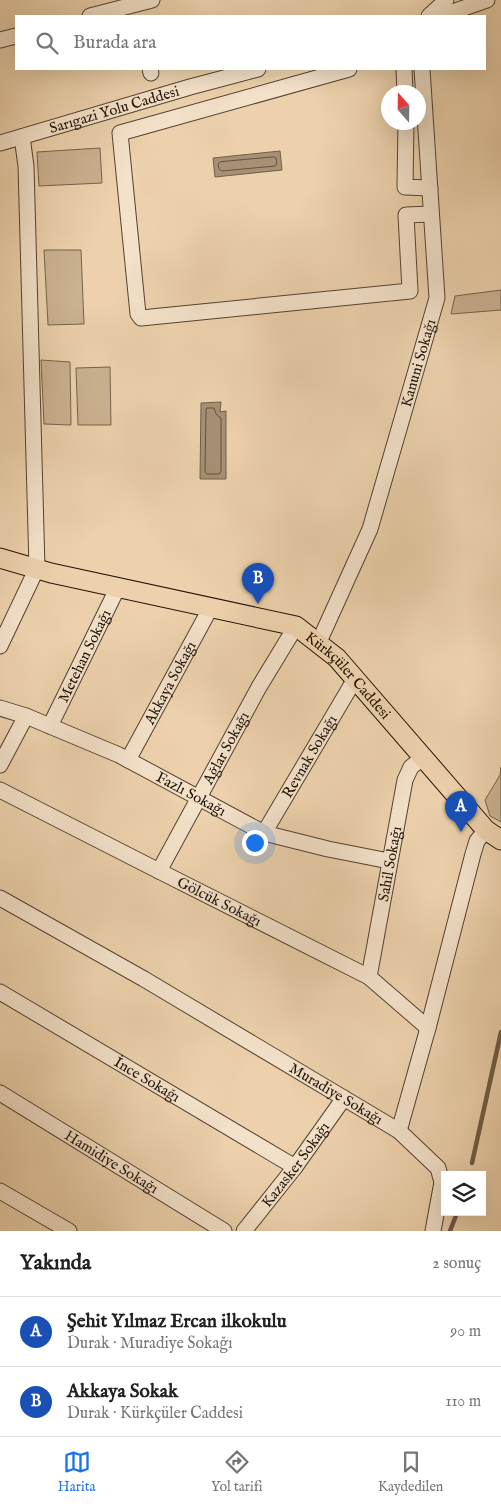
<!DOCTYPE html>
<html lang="tr">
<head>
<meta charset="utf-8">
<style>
  :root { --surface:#fff; --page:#f2f2f2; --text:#222; --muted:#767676; --line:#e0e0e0; --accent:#1a73e8 }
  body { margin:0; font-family:"IM FELL English",serif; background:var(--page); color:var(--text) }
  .controls { position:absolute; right:15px; bottom:15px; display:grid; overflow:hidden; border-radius:0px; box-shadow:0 5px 20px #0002 }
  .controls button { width:45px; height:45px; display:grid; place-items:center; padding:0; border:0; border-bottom:1px solid var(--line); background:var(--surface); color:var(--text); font:25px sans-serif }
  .compass { position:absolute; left:381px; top:85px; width:45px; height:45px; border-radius:50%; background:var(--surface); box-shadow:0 5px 20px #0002; rotate:340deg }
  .you { position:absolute; left:254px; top:842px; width:18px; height:18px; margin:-12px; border:4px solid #fff; border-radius:50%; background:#1a73e8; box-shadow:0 0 0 8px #1a73e833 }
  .badge { display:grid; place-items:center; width:32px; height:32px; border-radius:50%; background:var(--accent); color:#fff; font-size:16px; font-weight:700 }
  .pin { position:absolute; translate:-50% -41px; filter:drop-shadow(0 1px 2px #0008) }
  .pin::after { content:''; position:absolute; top:26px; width:18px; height:15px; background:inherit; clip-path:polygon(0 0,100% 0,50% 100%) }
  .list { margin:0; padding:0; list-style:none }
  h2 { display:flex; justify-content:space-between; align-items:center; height:65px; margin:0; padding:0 20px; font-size:21px }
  h2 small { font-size:16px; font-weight:400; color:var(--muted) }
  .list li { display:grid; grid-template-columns:32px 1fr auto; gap:15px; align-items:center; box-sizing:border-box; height:70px; padding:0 20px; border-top:1px solid var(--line) }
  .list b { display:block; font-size:19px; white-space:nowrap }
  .list p { margin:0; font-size:16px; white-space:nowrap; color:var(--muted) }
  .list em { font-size:16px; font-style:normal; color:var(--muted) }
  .icon { flex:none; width:28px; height:28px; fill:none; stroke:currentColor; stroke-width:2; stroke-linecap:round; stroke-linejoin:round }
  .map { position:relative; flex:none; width:501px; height:1231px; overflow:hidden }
  .search { position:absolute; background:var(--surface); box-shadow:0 5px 20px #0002; left:15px; right:15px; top:15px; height:55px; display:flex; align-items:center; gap:12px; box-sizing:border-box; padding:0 18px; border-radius:0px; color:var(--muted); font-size:19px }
  .sheet { height:205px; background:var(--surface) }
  nav { display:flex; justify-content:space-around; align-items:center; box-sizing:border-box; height:70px; border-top:1px solid var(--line); background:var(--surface); font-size:14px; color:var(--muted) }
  nav a { display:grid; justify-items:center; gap:2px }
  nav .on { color:var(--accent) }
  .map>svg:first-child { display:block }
  .green { fill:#cab190; stroke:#76624c }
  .water { fill:#a79074; stroke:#725e48 }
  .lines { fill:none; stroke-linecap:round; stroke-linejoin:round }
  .shore { stroke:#64523e; stroke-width:1 }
  .stream { stroke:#725e48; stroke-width:4.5 }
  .minor-casing { stroke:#544230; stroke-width:17 }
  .major-casing { stroke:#221307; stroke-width:21 }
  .minor { stroke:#f3e1c9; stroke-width:15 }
  .major { stroke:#ecd1ac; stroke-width:19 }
  .labels { text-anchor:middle; stroke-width:5; stroke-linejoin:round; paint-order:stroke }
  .street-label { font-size:15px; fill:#221307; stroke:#f3e1c9 }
</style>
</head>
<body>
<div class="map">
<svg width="501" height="1231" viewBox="0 0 501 1231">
  <rect width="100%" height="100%" fill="#ecd1ac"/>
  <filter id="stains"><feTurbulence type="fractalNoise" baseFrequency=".004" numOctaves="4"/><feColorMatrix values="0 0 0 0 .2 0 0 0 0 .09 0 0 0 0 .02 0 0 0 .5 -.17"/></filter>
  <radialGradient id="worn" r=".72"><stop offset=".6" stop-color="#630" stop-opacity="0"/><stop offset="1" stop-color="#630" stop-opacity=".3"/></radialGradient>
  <!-- green -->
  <g class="green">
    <path d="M100 148 102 183 39 186 37 152Z"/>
    <path d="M44 250H81L84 324 48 325Z"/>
    <path d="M501 290V310L451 314 455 296Z"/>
    <path d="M41 360 70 362 71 425 44 424Z"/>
    <path d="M110 367 111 425H78L76 368Z"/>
    <path d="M501 767V822L490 816 485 800 500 775Z"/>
  </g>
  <!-- water -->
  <g class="water">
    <path d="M280 151 282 170 215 177 213 158Z"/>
    <path d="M221 402 220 412 226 411V479H200L201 403Z"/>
  </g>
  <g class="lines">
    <!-- shore -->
    <g class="shore">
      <path d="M274 157 276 158 277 163 275 166 222 171 219 169 218 164 220 162Z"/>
      <path d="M207 408H214L216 414 221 418V471L219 474H207L205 472 206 410Z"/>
    </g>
    <!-- stream -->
    <g class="stream">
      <path d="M472 1163 501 1032"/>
      <path d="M450 1231 457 1213"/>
    </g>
    <defs>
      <g id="minor">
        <path d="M90 16 152 0"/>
        <path d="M429 16 441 5 446 0"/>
        <path d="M441 16 487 0"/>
        <path d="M0 40 16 36"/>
        <path d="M150 69 151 73"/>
        <path d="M349 69 120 133 138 314 141 318 410 291 406 215 431 214"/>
        <path d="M404 69 405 92"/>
        <path d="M406 122 405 187 430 188"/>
        <path id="s1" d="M0 143 190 87 258 69"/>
        <path id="s2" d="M318 644 370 529 437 298 422 69"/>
        <path d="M0 646 37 568 26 166 22 137"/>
        <path id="s3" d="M0 708 26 716 119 755 264 833 328 849 389 861"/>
        <path id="s4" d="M50 726 118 587"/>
        <path id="s5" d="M128 760 211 607"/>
        <path d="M0 765 26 716"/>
        <path id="s6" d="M0 790 159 871 369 977 428 1028"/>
        <path id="s7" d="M264 833 355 679"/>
        <path id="s8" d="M159 871 259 687 296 626"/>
        <path id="s9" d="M0 898 144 979 399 1131 438 1168 442 1182 433 1231"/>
        <path id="s10" d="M369 977 405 780 411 767 423 758"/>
        <path id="s11" d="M0 992 295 1167"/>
        <path id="s12" d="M0 1093 224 1231"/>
        <path d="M399 1131 428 1028 473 854 477 841 486 830"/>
        <path d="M0 1191 69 1231"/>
        <path id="s13" d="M244 1231 295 1167 344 1098"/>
      </g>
      <g id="major">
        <path id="s14" d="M0 558 51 573 296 626 337 658 486 830 501 840"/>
      </g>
    </defs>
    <!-- minor casing -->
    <use href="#minor" class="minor-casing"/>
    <!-- major casing -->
    <use href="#major" class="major-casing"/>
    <!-- minor -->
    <use href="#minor" class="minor"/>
    <!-- major -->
    <use href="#major" class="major"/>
  </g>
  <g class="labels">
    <!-- street labels -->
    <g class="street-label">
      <text dy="5" stroke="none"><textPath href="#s1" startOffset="119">Sarıgazi Yolu Caddesi</textPath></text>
      <text dy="5" stroke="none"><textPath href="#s2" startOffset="299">Kanuni Sokağı</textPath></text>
      <text dy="5" stroke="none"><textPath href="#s4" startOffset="78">Metehan Sokağı</textPath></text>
      <text dy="5" stroke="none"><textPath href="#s14" startOffset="376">Kürkçüler Caddesi</textPath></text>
      <text dy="5" stroke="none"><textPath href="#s5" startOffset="88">Akkaya Sokağı</textPath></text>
      <text dy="5" stroke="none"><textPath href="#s8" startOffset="140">Ağlar Sokağı</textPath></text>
      <text dy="5" stroke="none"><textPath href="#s7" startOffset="89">Revnak Sokağı</textPath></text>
      <text dy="5" stroke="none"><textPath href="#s3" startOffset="210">Fazlı Sokağı</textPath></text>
      <text dy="5" stroke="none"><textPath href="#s10" startOffset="115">Sahil Sokağı</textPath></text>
      <text dy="5" stroke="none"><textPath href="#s6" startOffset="246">Gölcük Sokağı</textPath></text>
      <text dy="5" stroke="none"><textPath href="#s11" startOffset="171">İnce Sokağı</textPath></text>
      <text dy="5" stroke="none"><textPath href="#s9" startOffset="389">Muradiye Sokağı</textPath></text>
      <text dy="5" stroke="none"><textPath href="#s12" startOffset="131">Hamidiye Sokağı</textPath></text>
      <text dy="5" stroke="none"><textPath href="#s13" startOffset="84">Kazasker Sokağı</textPath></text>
    </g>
  </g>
  <rect width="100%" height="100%" filter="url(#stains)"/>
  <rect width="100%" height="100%" fill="url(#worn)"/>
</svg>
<div class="controls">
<button><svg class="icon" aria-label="layers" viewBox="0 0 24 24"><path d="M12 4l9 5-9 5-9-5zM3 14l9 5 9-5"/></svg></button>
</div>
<svg class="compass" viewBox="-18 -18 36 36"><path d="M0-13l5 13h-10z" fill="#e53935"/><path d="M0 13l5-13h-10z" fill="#767676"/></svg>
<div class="you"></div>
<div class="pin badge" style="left:461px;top:832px;background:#1a4fb4">A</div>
<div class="pin badge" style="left:258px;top:604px;background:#1a4fb4">B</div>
<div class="search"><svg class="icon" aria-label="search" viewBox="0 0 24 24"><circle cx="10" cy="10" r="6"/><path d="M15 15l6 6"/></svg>Burada ara</div>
</div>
<section class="sheet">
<h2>Yakında<small>2 sonuç</small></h2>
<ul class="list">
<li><span class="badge" style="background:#1a4fb4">A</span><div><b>Şehit Yılmaz Ercan ilkokulu</b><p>Durak · Muradiye Sokağı</p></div><em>90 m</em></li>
<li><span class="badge" style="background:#1a4fb4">B</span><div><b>Akkaya Sokak</b><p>Durak · Kürkçüler Caddesi</p></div><em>110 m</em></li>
</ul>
</section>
<nav>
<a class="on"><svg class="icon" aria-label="map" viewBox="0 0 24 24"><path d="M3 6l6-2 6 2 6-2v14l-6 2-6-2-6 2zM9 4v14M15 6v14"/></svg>Harita</a>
<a><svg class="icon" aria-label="directions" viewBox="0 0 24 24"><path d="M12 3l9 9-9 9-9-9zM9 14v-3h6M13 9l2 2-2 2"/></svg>Yol tarifi</a>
<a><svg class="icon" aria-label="saved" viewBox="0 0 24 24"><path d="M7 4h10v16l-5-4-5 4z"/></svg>Kaydedilen</a>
</nav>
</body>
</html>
